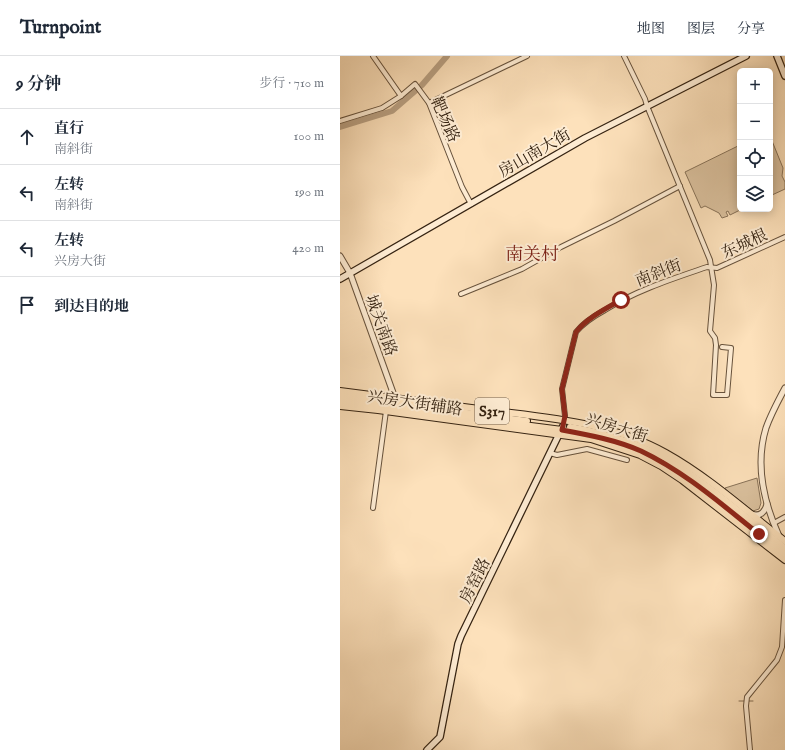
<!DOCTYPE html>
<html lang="zh">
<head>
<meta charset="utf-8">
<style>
  :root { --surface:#fff; --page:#f6f6f7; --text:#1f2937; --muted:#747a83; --line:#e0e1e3 }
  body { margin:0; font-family:"IM FELL English","Noto Serif SC",serif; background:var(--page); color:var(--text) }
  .controls { position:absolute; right:12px; top:12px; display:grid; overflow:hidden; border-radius:6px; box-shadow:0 2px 10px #0003 }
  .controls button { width:36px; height:36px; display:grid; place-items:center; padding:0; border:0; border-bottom:1px solid var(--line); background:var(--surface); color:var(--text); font:20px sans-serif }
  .stop { position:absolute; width:12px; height:12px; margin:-9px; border:3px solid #8f2418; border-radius:50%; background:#fff }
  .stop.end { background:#8f2418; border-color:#fff; box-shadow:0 1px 4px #0008 }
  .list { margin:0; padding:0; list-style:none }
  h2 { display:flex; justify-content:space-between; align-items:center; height:52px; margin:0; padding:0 16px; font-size:17px }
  h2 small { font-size:13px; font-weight:400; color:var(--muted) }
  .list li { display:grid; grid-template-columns:26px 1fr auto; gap:12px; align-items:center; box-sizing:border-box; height:56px; padding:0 16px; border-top:1px solid var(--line) }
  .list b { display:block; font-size:15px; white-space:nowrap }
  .list p { margin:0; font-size:13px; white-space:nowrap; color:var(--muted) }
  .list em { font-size:13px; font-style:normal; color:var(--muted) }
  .icon { flex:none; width:22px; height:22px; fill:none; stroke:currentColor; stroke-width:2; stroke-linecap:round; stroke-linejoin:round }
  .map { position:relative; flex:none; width:445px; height:694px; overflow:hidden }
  header { display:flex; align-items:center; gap:24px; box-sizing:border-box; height:56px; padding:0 20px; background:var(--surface); border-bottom:1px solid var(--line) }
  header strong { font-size:19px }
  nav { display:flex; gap:22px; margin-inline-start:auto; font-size:14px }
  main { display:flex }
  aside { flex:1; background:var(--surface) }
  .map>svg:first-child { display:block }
  .green { fill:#dbc19e; stroke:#887258 }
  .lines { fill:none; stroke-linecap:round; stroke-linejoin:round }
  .stream { stroke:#846e55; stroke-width:1 }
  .river { stroke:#b9a082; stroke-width:6 }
  .minor-casing { stroke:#67523c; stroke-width:6 }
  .tertiary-casing { stroke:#67523c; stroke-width:7 }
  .secondary-casing { stroke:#352312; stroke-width:8 }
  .primary-casing { stroke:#352312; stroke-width:8 }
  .minor { stroke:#feecd3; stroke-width:4 }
  .tertiary { stroke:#feecd3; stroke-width:5 }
  .secondary { stroke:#feecd3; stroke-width:5.5 }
  .primary { stroke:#fde1bb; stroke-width:6 }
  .route { stroke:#8f2418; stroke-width:5 }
  .labels { text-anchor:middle; stroke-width:4; stroke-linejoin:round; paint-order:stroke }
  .shield { fill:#feecd3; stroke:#715f4c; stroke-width:1 }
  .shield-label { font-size:15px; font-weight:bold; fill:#352312 }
  .street-label { font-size:16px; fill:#352312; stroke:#feecd3 }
  .quarter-label { font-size:18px; fill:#7a1f14; stroke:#feecd3 }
</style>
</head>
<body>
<header>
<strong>Turnpoint</strong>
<nav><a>地图</a><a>图层</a><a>分享</a></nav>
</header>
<main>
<aside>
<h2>9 分钟<small>步行 · 710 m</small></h2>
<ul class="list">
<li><svg class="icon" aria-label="ahead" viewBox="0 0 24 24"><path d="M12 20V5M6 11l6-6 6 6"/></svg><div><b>直行</b><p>南斜街</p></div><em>100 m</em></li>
<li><svg class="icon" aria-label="left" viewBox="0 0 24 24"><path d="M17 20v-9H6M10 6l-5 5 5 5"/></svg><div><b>左转</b><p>南斜街</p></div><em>190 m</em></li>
<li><svg class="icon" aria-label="left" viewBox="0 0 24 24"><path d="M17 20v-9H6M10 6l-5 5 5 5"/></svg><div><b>左转</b><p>兴房大街</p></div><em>420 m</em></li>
<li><svg class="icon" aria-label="arrive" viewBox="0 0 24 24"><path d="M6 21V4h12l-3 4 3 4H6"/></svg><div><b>到达目的地</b></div></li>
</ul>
</aside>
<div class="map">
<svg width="445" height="694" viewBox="0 0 445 694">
  <rect width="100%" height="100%" fill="#fde1bb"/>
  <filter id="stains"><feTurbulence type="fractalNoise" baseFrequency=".005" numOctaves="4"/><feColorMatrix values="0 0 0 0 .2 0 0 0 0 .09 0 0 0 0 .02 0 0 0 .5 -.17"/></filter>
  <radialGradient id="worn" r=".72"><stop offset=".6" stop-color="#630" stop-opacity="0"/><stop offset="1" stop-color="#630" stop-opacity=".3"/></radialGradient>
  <!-- green -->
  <g class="green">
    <path d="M430 80 443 112 442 120 445 126V133L432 139 430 135Z"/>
    <path d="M400 89V153H402L390 159 388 155 386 156 388 160 382 162 379 157 365 150 361 152 345 116Z"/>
    <path d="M417 422 421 447 419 453 413 455 386 434 385 432Z"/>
  </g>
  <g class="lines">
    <!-- stream -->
    <g class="stream">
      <path d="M399 645H404"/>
      <path d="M409 645H413"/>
    </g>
    <!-- river -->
    <path class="river" d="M0 71 52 55 82 29 107 0"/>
    <defs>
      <g id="minor">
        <path d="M33 0 61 40 75 28 89 47 122 131 131 148"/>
        <path d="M284 0 305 43 307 50 370 204 374 229 370 275 375 282 376 289 373 339H387L391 292 382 291"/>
        <path d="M89 47 187 0"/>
        <path d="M0 65 42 52 61 40"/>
        <path d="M121 238 182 213 221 191 274 165 340 130"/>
        <path d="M223 370 225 360 222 333 236 276C244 266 254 260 265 254 297 234 332 223 367 211L377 212 445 181"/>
        <path d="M210 397 217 399 247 393 287 404"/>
        <path d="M33 452 46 355"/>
        <path d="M434 467 445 461"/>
        <path d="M410 694 406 650 407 641 437 604 442 591 445 544"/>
      </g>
      <g id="tertiary">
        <path d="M0 200 10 217 56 345"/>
        <path d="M412 458C420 461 425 456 427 448"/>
        <path d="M439 480C424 447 415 408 426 372 431 358 438 345 445 332"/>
      </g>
      <g id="secondary">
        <path d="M437 0 445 20"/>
        <path d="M0 223 245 82 406 0"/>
        <path d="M87 694 100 681 118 588 121 580 223 370"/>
      </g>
      <g id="primary">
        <path d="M0 335C49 341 98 348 147 354 208 362 271 366 326 397 369 421 406 455 445 485"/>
        <path d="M0 340 187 365"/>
        <path d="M0 345 222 374C251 379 281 385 308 399"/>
        <path d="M0 350 38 354 251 383 300 399 321 410 342 424 445 504"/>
        <path d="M230 371C263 377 295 386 325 402 346 414 366 429 385 444 405 460 425 476 445 492"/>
        <path d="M325 408 345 420 445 498"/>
      </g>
    </defs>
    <!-- minor casing -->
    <use href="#minor" class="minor-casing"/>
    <!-- tertiary casing -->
    <use href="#tertiary" class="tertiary-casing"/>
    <!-- secondary casing -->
    <use href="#secondary" class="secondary-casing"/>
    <!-- primary casing -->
    <use href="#primary" class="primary-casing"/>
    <!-- minor -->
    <use href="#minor" class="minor"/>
    <!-- tertiary -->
    <use href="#tertiary" class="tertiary"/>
    <!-- secondary -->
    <use href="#secondary" class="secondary"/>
    <!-- primary -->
    <use href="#primary" class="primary"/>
  </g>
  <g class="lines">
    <!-- route -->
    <path class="route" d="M281 244C265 253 247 262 236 276L222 333 225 360 222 374C249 379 276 384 301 395 345 416 381 448 419 478"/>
  </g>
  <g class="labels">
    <!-- shield labels -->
    <rect class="shield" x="135" y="342" width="34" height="26" rx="3"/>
    <g class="shield-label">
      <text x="152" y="360">S317</text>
    </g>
    <!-- street labels -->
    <g class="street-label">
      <text transform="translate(106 63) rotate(66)" y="6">靶场路</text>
      <text transform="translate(194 96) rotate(-30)" y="6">房山南大街</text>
      <text transform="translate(404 187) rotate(-25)" y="6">东城根</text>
      <text transform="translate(318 216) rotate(-21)" y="6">南斜街</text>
      <text transform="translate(42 269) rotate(70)" y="6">城关南路</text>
      <text transform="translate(75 346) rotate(8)" y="6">兴房大街辅路</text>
      <text transform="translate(277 371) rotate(17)" y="6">兴房大街</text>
      <text transform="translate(134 524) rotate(-64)" y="6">房窑路</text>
    </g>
    <!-- quarter labels -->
    <g class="quarter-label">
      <text x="192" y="204">南关村</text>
    </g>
  </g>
  <rect width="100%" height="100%" filter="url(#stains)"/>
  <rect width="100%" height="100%" fill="url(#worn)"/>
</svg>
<div class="controls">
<button>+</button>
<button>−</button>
<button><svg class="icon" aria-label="locate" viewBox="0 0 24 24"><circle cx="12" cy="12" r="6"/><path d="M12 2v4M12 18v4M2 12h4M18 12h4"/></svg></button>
<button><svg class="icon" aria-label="layers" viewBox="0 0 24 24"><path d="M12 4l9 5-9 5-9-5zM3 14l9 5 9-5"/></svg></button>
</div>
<div class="stop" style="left:281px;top:244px"></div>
<div class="stop end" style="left:419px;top:478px"></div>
</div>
</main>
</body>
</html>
